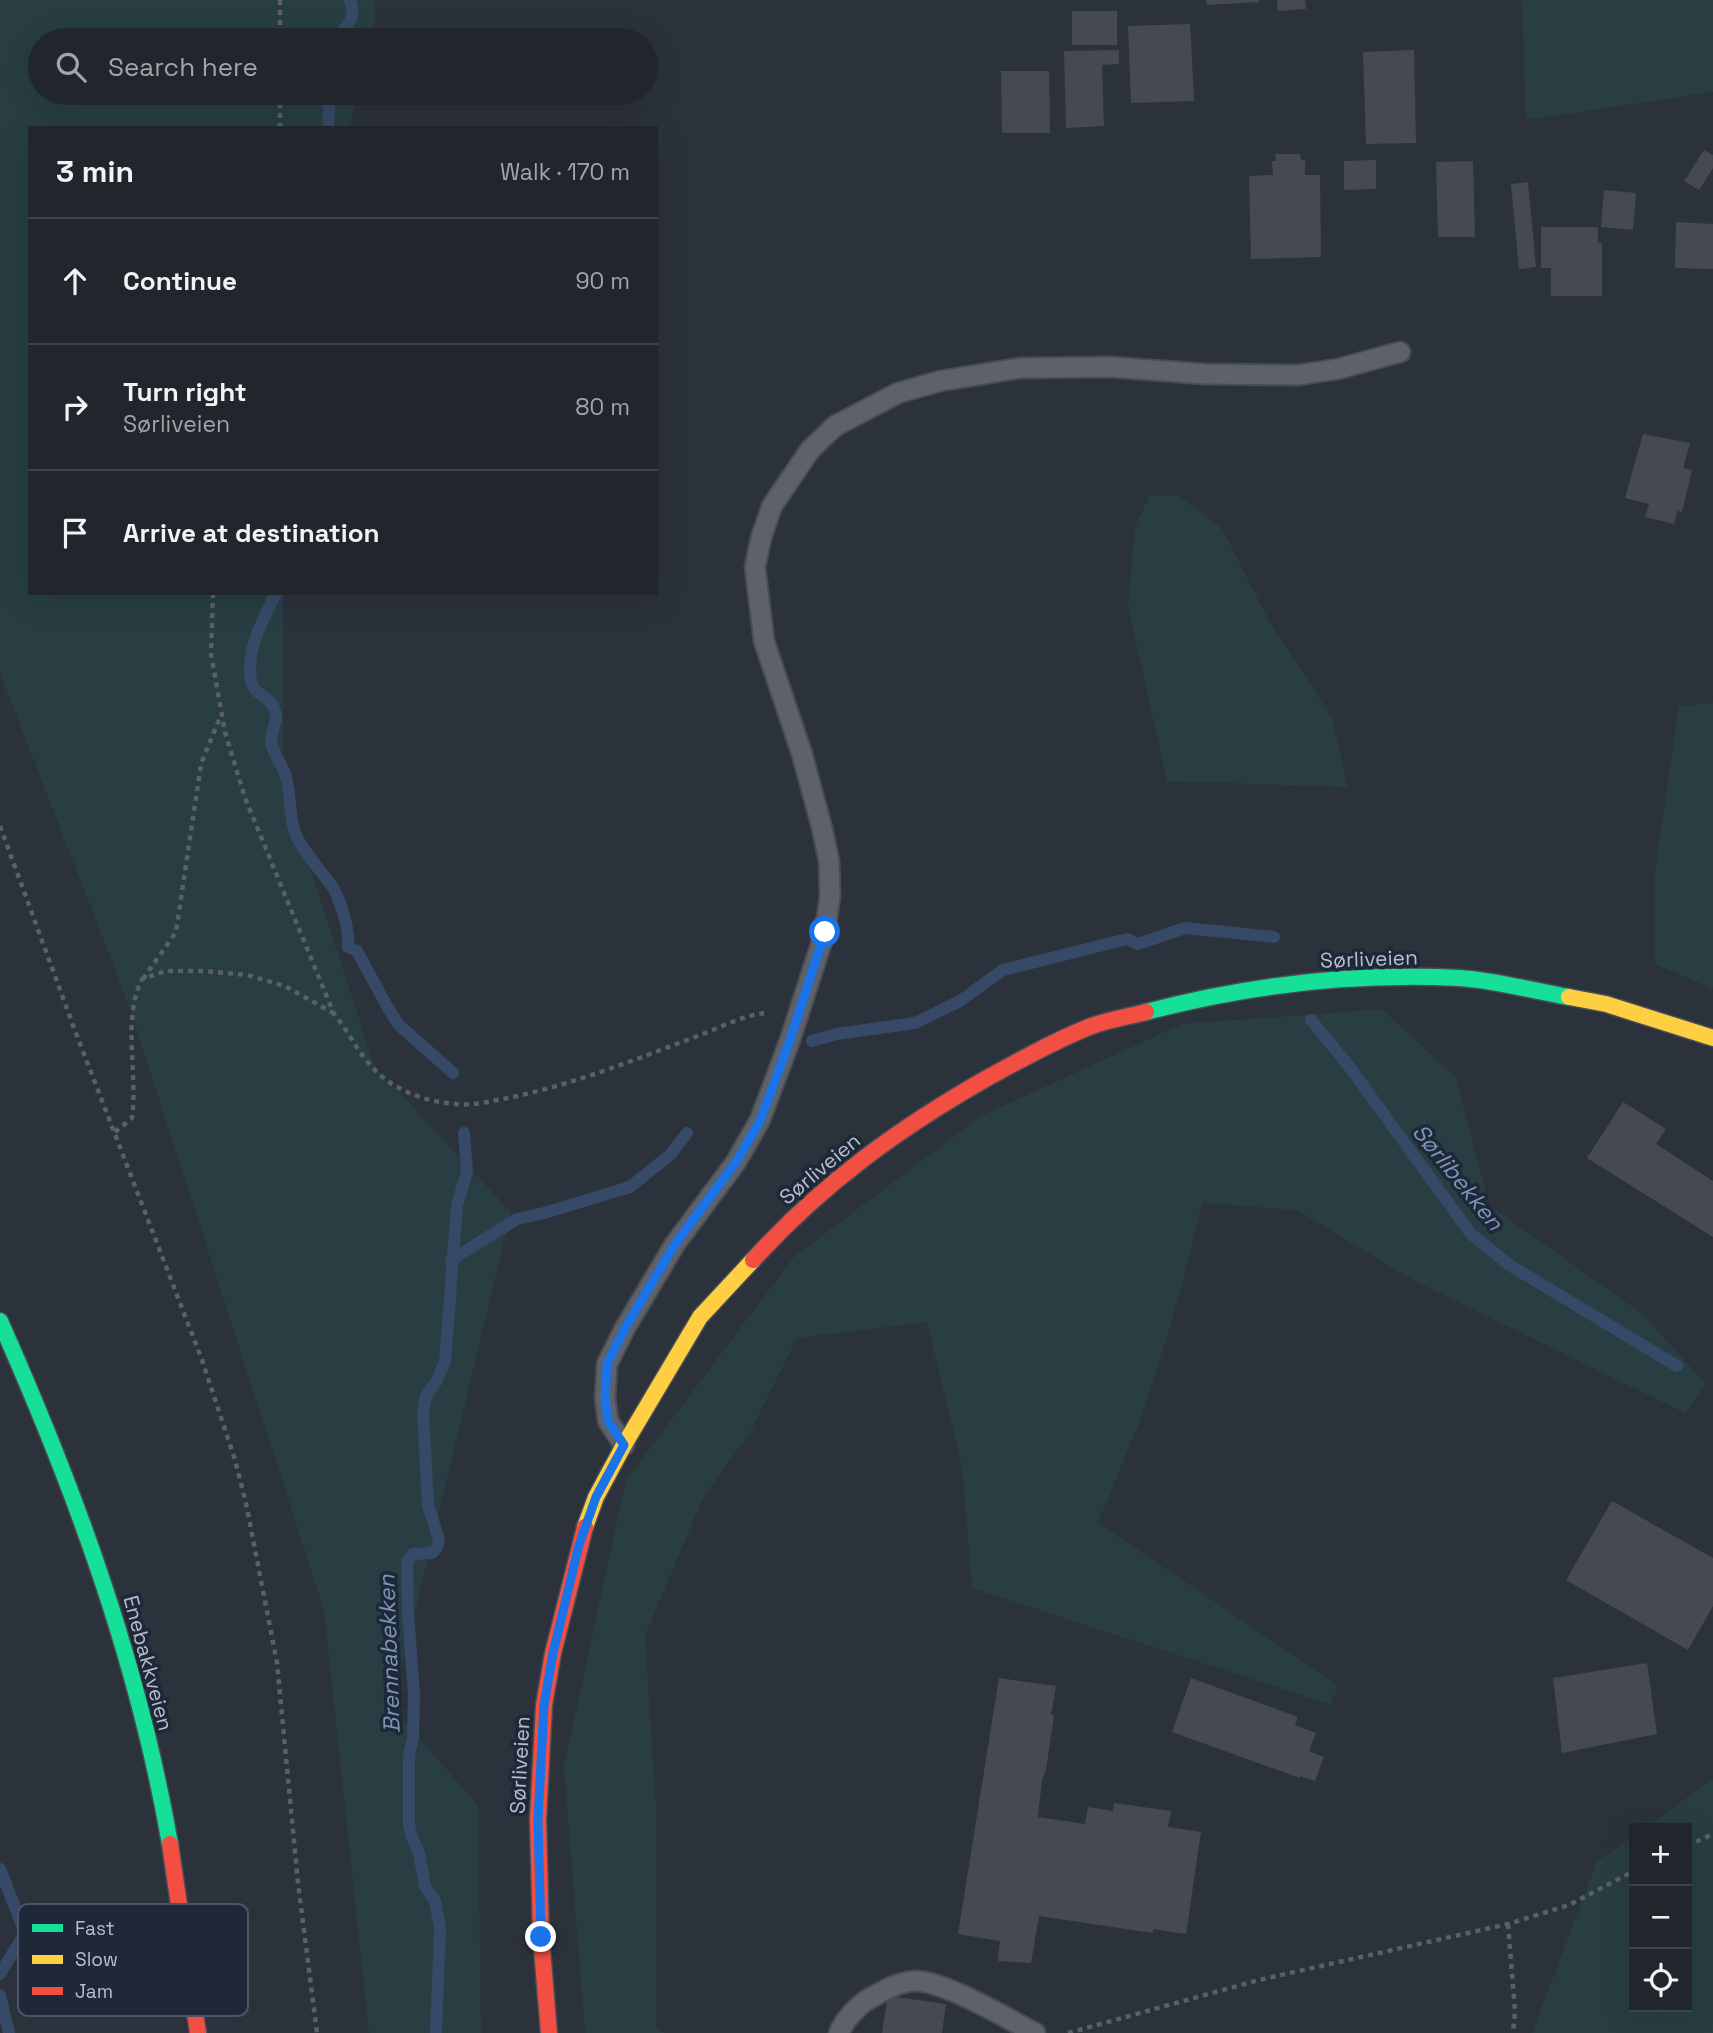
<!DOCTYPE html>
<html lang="en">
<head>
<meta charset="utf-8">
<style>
  :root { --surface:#21262d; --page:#292e35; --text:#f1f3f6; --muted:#a2a5aa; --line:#3e4349 }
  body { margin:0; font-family:"Space Grotesk",sans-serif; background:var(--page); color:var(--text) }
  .controls { position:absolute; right:21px; bottom:21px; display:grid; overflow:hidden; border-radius:0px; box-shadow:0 7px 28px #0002 }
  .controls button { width:63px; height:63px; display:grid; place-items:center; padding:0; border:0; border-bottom:2px solid var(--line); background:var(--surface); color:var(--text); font:35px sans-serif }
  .stop { position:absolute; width:21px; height:21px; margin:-16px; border:5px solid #1a73e8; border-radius:50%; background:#fff }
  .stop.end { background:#1a73e8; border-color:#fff; box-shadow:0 2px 7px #0008 }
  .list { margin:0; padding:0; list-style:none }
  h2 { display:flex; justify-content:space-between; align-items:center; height:91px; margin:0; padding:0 28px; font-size:30px }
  h2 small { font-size:23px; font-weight:400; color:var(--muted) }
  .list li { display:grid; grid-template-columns:46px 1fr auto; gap:21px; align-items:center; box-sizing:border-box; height:126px; padding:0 28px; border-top:2px solid var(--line) }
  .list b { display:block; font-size:26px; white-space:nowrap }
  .list p { margin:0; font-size:23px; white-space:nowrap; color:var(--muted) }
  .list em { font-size:23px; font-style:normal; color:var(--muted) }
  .icon { flex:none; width:38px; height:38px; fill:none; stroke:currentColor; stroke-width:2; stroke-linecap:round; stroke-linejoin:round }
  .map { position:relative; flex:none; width:1713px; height:2033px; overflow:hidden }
  .search { position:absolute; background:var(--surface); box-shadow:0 7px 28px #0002; left:28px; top:28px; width:630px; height:77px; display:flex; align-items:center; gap:18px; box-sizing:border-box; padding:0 24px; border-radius:38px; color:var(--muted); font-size:26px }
  .panel { position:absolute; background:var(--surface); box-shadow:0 7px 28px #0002; left:28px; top:126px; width:630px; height:469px; border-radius:0px }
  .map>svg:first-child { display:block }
  .green { fill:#283e43 }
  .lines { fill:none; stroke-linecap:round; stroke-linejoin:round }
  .stream { stroke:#364a67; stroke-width:12 }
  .building { fill:#454a52 }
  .lane-casing { stroke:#484d54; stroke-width:23 }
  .fast-casing { stroke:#484d54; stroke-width:19 }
  .slow-casing { stroke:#484d54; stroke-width:19 }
  .jam-casing { stroke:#484d54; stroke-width:19 }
  .path { stroke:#5a6067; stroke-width:4.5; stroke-dasharray:5 5; stroke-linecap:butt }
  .lane { stroke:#5c616a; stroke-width:19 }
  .fast { stroke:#16e098; stroke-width:16 }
  .slow { stroke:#ffcf43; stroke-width:16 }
  .jam { stroke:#f24e42; stroke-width:16 }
  .route { stroke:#1a73e8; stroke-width:9 }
  .labels { text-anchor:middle; stroke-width:7; stroke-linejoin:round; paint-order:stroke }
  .street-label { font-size:21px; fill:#b6becd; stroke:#1e2838 }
  .water-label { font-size:23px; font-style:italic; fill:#7c94b5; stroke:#1e2838 }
  .key { fill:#1e2838; stroke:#4c5565; stroke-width:2 }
  .key-label { font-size:19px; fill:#b6becd }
</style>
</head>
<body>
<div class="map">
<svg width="1713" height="2033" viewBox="0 0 1713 2033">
  <rect width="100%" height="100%" fill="#2c323c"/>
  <!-- green -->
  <g class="green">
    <path d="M0 0H375V19L370 40H40V93H358L350 128H30V593H283V786L375 1067 511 1212 392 1708 478 1805 481 2033H369L324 1610 128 1003 0 673Z"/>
    <path d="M1522 0H1713V92L1526 120Z"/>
    <path d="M1149 496H1178L1221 527 1270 622 1332 718 1348 787 1167 781 1128 606 1135 527Z"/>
    <path d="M1713 703V989L1655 964V871L1679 706Z"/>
    <path d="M1382 1009 1456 1078 1489 1205 1641 1313 1706 1384 1685 1413 1413 1280 1297 1210 1202 1203 1180 1293 1145 1408 1098 1523 1338 1685 1331 1705 972 1588 962 1466 927 1322 797 1338 751 1431 703 1498 645 1635 656 1807V2028L665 2033H585L564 1766 626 1480 794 1257 981 1116 1182 1024Z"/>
    <path d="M1713 1779V2033H1532L1597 1862 1634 1836V2007H1687V1828H1645Z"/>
  </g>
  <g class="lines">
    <!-- stream -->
    <g class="stream">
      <path d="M336 40C345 23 358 23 350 0"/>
      <path d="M328 128 330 93"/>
      <path d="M276 593C265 617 250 641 250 668 249 700 268 690 275 711 279 722 270 732 271 742 273 754 283 765 286 777 292 797 288 820 298 839 306 854 319 869 329 882 340 896 350 930 348 947L357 951 388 1008 399 1025 453 1073"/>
      <path d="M1311 1020 1348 1065 1471 1234 1511 1266 1677 1366"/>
      <path d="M812 1041 837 1034 915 1023 960 1001 1003 970 1127 939 1138 944 1185 928 1274 937"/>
      <path d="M451 1260 517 1219 544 1213 630 1187 670 1155 687 1133"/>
      <path d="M0 1869 25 1933 0 1974"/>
      <path d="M0 1995 9 2033"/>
      <path d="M436 2033 440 1928 435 1901 425 1886 419 1853 411 1835 409 1824V1755L413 1738 414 1694 408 1613 407 1561 413 1554 432 1553 437 1548 439 1540 428 1505 423 1413 426 1396 436 1382 445 1362 457 1205 467 1172 464 1133"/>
    </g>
  </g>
  <!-- building -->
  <g class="building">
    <path d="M1206 0H1259V2L1207 5Z"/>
    <path d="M1277 0H1305L1306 9 1278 11Z"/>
    <rect x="1072" y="11" width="45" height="34"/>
    <path d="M1190 24 1194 101 1131 103 1128 26Z"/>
    <path d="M1119 50V64L1102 65 1104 126 1066 128 1064 51Z"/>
    <path d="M1414 50 1416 143 1366 144 1363 52Z"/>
    <path d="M1001 71H1049L1050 133H1002Z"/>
    <path d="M1704 150 1713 155V168L1699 190 1684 181Z"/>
    <path d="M1275 154H1300L1301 160H1305V175H1320L1321 257 1251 259 1249 176 1273 175 1272 161H1276Z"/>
    <path d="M1376 160V189L1344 190V161Z"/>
    <path d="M1473 161 1475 237H1438L1436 162Z"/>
    <path d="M1528 182 1536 267 1519 269 1511 184Z"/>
    <path d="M1604 190 1636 193 1633 230 1601 227Z"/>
    <path d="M1676 222 1713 224V269L1675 268Z"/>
    <path d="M1541 227H1598V243H1602V296H1551V268H1541Z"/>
    <path d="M1643 434 1690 443 1683 468 1692 470 1682 512 1677 511 1674 524 1645 517 1649 504 1625 498Z"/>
    <path d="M1623 1102 1666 1129 1656 1144 1713 1181V1237L1587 1158Z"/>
    <path d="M1612 1501 1713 1558V1606L1688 1650 1566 1580Z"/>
    <path d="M1647 1663 1657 1734 1562 1753 1553 1678Z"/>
    <path d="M999 1678 1056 1686 1051 1715H1054L1046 1770 1042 1780 1038 1817 1085 1824 1088 1807 1113 1811 1114 1803 1171 1811 1168 1827 1201 1832 1186 1934 1153 1929V1933L1039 1916 1031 1963 998 1961 1000 1941 958 1934Z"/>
    <path d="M1191 1678 1298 1717 1295 1725 1316 1733 1309 1751 1324 1757 1315 1781 1300 1776V1778L1172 1732Z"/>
    <path d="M888 1996 946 2004 942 2033H882Z"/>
  </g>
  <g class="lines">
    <defs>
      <g id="lane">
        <path d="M624 1445 608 1421 605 1398 607 1364 625 1328 675 1244 736 1162 760 1120 790 1040 825 932 830 896 829 861 822 828 802 754 764 641 755 567 761 538 772 506 810 450 835 426 898 393 940 381 1020 368 1110 367 1205 374 1298 375 1338 369 1400 352"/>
        <path d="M839 2033C846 2017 861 2002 876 1995 888 1988 902 1981 916 1981 944 1981 1008 2019 1035 2033"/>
      </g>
      <g id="fast">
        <path d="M1146 1012C1248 985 1354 973 1459 978 1494 980 1534 991 1569 997"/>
        <path d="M0 1321C75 1490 138 1661 170 1844"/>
      </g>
      <g id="slow">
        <path d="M1569 997 1606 1004 1713 1038"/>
        <path d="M585 1527 596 1497 624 1445 700 1317 753 1260"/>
      </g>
      <g id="jam">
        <path d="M753 1260C822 1184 899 1128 989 1077 1022 1059 1054 1041 1089 1027 1107 1020 1127 1017 1146 1012"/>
        <path d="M170 1844 198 2033"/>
        <path d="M549 2033 541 1937 538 1820 544 1705 553 1653 585 1527"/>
      </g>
    </defs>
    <!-- lane casing -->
    <use href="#lane" class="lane-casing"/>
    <!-- fast casing -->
    <use href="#fast" class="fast-casing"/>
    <!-- slow casing -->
    <use href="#slow" class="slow-casing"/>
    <!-- jam casing -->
    <use href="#jam" class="jam-casing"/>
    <!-- path -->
    <g class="path">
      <path d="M280 0V40"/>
      <path d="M280 128V93"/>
      <path d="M213 593 211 654 225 732 245 798 334 1014C350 1033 359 1056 378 1073 398 1092 428 1102 456 1104 474 1106 491 1101 508 1098 572 1085 634 1060 695 1037 717 1029 743 1015 766 1013"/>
      <path d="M0 826 74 1028 202 1360 235 1460 246 1503 277 1663 298 1883 317 2033"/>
      <path d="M143 979 176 932 201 764 220 717"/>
      <path d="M115 1132 132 1118C138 1072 122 1020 142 979L166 971H204L247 975 285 986 333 1013"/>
      <path d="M1687 1846 1713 1834"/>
      <path d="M1508 1924 1515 2011 1513 2033"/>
      <path d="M1068 2033 1259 1980 1508 1924 1569 1905 1634 1871"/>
    </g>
    <!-- lane -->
    <use href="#lane" class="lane"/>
    <!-- fast -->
    <use href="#fast" class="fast"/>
    <!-- slow -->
    <use href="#slow" class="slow"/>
    <!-- jam -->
    <use href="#jam" class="jam"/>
  </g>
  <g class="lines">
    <!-- route -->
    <path class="route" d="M541 1937 538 1820 544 1705 553 1653 579 1545 596 1497 624 1445 608 1421 605 1398 607 1364 625 1328 675 1244 736 1162 760 1121 790 1040 825 932"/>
  </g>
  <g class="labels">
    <!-- street labels -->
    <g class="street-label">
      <text transform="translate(1369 959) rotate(-2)" y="7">Sørliveien</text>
      <text transform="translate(820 1169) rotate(-40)" y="7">Sørliveien</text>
      <text transform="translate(148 1663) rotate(75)" y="7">Enebakkveien</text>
      <text transform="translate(520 1765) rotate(-87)" y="7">Sørliveien</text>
    </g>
    <!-- water labels -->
    <g class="water-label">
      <text transform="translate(1458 1177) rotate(51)" y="8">Sørlibekken</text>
      <text transform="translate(389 1654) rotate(-92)" y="8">Brennabekken</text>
    </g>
  </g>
  <!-- legend -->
  <rect x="18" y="1904" width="230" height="112" rx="10" class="key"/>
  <rect x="32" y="1924" width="31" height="8" fill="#16e098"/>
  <rect x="32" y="1955" width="31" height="9" fill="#ffcf43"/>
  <rect x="32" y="1987" width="31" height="8" fill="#f24e42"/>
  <g class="key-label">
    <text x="75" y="1935">Fast</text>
    <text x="75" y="1966">Slow</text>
    <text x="75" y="1998">Jam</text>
  </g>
</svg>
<div class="controls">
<button>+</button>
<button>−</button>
<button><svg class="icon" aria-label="locate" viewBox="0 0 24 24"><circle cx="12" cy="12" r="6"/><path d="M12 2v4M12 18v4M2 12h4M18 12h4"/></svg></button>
</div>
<div class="stop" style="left:825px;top:932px"></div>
<div class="stop end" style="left:541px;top:1937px"></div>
<div class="search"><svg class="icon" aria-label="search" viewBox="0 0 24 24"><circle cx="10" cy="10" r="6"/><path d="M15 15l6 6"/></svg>Search here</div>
<section class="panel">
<h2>3 min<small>Walk · 170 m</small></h2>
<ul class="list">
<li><svg class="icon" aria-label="ahead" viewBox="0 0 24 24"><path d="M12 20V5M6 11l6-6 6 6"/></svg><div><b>Continue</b></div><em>90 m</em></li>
<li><svg class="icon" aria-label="right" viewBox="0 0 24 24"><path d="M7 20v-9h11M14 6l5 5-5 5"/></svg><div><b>Turn right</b><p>Sørliveien</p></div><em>80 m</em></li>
<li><svg class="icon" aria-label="arrive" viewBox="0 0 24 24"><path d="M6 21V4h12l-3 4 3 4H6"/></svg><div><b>Arrive at destination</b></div></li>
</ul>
</section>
</div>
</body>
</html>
